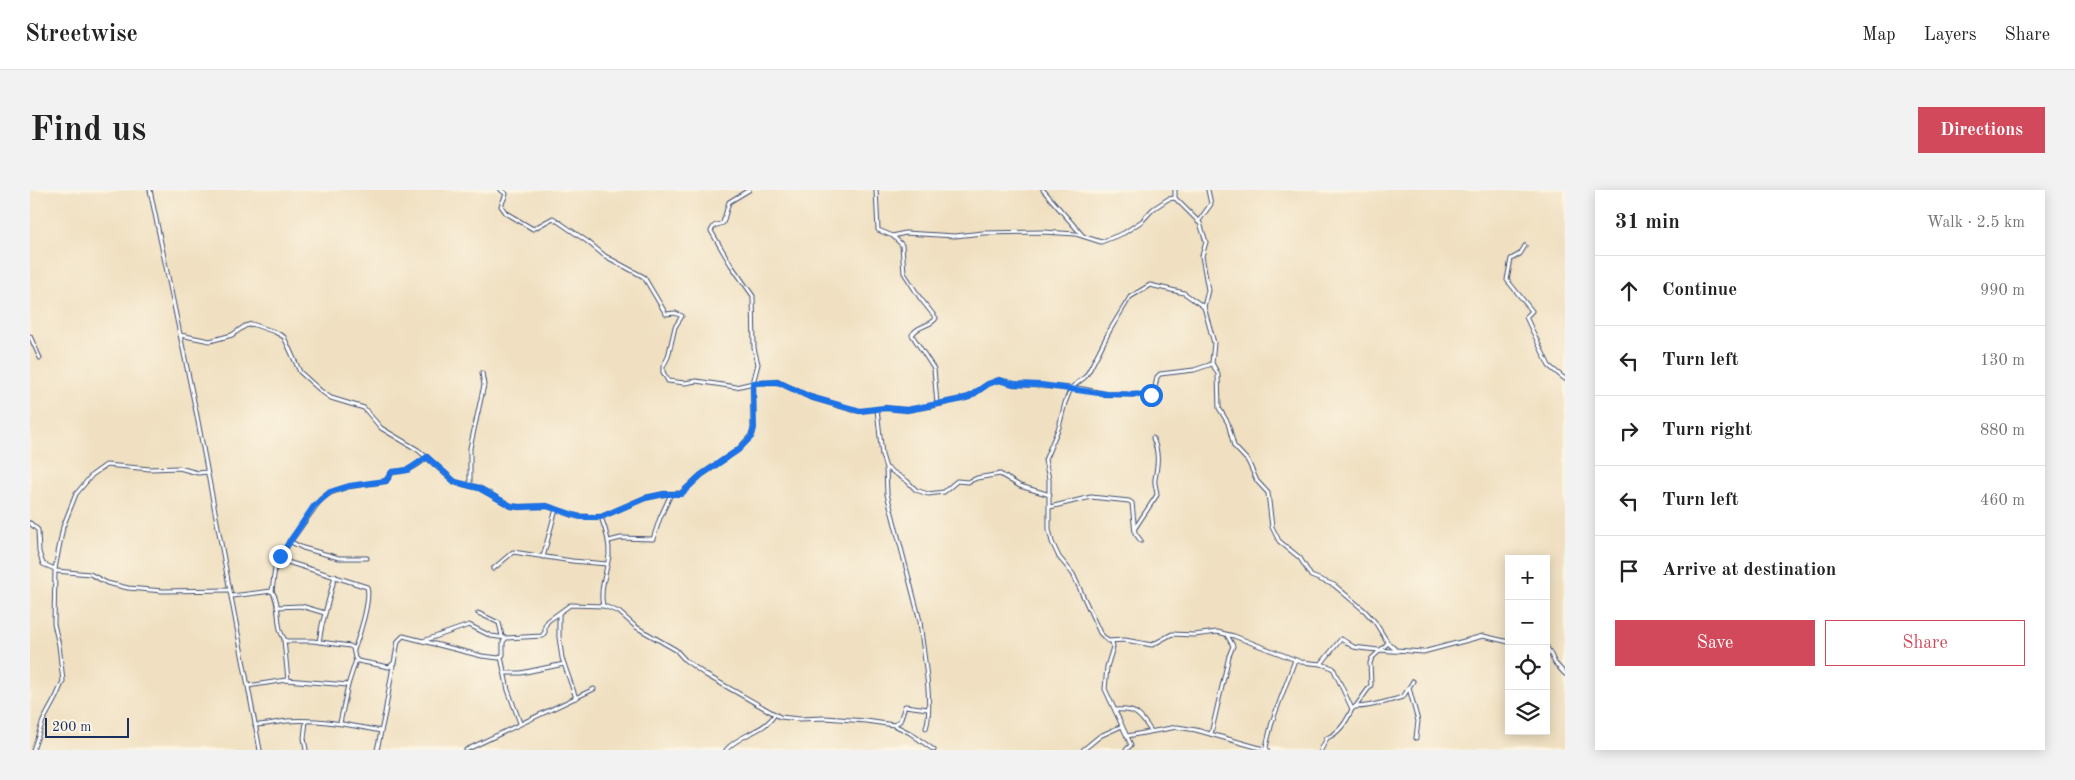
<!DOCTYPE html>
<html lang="en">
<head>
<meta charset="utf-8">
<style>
  :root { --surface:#fff; --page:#f2f2f2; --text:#222; --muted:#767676; --line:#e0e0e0; --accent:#d1495b }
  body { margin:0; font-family:"Old Standard TT",serif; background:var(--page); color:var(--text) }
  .controls { position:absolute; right:15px; bottom:15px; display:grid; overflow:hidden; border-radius:0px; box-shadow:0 2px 12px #0003 }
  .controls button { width:45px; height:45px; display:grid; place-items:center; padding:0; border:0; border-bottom:1px solid var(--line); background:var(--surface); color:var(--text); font:25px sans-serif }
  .scale { position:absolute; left:15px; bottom:12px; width:84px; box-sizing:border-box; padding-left:5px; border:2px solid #1b2f5e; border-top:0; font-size:14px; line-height:18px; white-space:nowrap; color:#1b2f5e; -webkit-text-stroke:4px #fcf5e5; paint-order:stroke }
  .stop { position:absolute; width:15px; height:15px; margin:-11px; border:4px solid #1a73e8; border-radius:50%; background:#fff }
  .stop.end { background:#1a73e8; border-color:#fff; box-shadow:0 1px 5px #0008 }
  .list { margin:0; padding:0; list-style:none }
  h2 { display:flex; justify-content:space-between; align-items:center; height:65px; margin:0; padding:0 20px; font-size:21px }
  h2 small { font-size:16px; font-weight:400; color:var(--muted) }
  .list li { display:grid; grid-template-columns:32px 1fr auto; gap:15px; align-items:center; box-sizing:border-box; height:70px; padding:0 20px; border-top:1px solid var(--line) }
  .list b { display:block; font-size:19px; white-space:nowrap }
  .list em { font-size:16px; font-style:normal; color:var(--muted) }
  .actions { display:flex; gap:10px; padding:15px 20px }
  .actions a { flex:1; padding:11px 0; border:1px solid var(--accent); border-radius:0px; text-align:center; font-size:18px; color:var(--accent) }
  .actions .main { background:var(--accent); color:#fff }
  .icon { flex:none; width:28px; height:28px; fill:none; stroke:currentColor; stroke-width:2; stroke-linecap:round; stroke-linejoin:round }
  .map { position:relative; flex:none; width:1535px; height:560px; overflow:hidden; border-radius:0px }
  header { display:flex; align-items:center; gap:30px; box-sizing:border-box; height:70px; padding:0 25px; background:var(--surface); border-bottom:1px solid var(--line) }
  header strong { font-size:24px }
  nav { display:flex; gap:28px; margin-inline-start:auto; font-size:18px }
  .intro { display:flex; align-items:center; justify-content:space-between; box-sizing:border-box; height:120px; padding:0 30px }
  h1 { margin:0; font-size:35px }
  .button { padding:12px 22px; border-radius:0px; background:var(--accent); color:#fff; font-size:18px; font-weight:700 }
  main { display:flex; gap:30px; padding:0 30px }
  aside { flex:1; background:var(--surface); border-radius:0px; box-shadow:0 2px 12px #0003 }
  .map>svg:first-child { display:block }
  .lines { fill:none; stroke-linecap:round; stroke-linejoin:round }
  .minor-casing { stroke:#3b4a6d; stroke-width:5 }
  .minor { stroke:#fff; stroke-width:3 }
  .route { stroke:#1a73e8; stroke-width:6 }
</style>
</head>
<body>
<header>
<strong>Streetwise</strong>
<nav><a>Map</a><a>Layers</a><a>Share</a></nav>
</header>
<div class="intro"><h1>Find us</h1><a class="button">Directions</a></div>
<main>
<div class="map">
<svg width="1535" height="560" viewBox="0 0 1535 560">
  <rect width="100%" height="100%" fill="#fcf5e5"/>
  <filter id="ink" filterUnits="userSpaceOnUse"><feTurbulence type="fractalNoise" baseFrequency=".02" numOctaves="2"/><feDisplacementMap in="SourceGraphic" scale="10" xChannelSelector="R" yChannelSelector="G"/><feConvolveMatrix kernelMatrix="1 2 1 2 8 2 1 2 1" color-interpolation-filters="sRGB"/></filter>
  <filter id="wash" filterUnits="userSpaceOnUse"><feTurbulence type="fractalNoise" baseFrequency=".0096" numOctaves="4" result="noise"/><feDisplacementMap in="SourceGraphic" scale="20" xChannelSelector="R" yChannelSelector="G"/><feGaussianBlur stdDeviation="1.12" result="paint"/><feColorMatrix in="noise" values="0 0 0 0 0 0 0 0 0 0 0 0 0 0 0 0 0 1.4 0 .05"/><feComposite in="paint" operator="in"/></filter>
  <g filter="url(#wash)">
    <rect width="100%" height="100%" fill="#f0e0c1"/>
  </g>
  <g filter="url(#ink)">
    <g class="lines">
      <defs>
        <g id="minor">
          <path d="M120 0 167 226 230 560"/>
          <path d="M471 0 476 4 471 16 476 23 503 39 523 28 558 52 575 66 614 87 636 124 645 123 652 126 645 137 638 167 633 177V182L638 191 655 193 666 191 706 197 723 193 748 192 780 207 823 220 830 221 855 218 877 220 901 216 939 207 958 194 969 190 984 194 1053 199 1076 204 1121 205 1124 203 1127 187 1130 184 1164 180 1182 174"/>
          <path d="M846 0 848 40 863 46 872 55 874 83 890 108 906 128C901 137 887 135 882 145L904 179 907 214"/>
          <path d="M1013 0 1053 46"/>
          <path d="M1145 0V8L1170 33 1176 52 1172 66 1178 100 1174 117 1184 153 1182 173 1188 184 1189 218 1198 233 1204 256 1218 271 1227 291 1238 303 1242 337 1249 351 1270 368 1281 386 1304 395 1335 421 1345 432 1358 453 1366 460 1393 462 1453 446 1479 452"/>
          <path d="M1168 32 1181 14 1178 0"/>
          <path d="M863 46 875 43 925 46 953 43 1013 42 1046 44 1071 52 1094 43 1112 31 1123 19 1138 9 1145 8"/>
          <path d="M1495 56 1490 64 1481 69 1477 90 1502 121 1496 127 1519 176 1535 189"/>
          <path d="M1174 117 1154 103 1120 95 1100 107 1080 140 1059 181 1055 187 1041 198 1035 213 1029 237 1015 270 1019 289V339L1022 352 1029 367 1043 384 1070 443 1078 451 1095 450 1122 455 1142 444 1164 445 1187 442 1204 446 1271 472 1291 474 1303 478 1322 519C1317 531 1309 543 1297 548L1291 560"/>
          <path d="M150 145 180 151 202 145 215 136 222 134 245 142 254 147 270 182 291 201 301 208 334 218 351 238 388 260 425 292 449 298 481 316 489 317 517 316 545 326 571 327 615 308 634 304 651 303 671 285 708 260 723 243V193L728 174 724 158 723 106 701 75 681 41 684 36 693 33 699 12 719 0"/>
          <path d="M0 146 10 168"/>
          <path d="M847 219 852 265 856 278 857 304 890 431C892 456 904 516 896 538"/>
          <path d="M857 278 877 291 886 300 898 304 914 302 927 291 938 292 947 288 970 284 990 296 1020 305"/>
          <path d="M440 296V258L454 195 452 183"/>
          <path d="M1020 317 1061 307 1099 311 1102 313 1105 343 1111 351"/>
          <path d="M571 327C576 340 580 352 579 365 577 382 569 399 573 416"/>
          <path d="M0 333 8 340 9 362 13 374 25 379"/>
          <path d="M1105 338 1127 305C1127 300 1124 294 1125 289 1128 273 1129 263 1123 248"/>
          <path d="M259 351 273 358 309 368H337"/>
          <path d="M579 351 591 348 623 349 630 328 641 304"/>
          <path d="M513 367 526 319"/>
          <path d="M248 369 337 397C341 410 329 447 324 460"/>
          <path d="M463 379 483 362 542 371 577 374"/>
          <path d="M26 381 60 384 77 393 98 398 133 401 200 400"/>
          <path d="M242 401 245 378 250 366 291 309C310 294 333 296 356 291L362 282C375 282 387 277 397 267"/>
          <path d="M202 406 242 401C252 415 244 438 256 451H283L320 456 323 458 325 468 328 471 359 477 364 473 368 451 373 446 452 466 469 468 473 465V452L476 448 512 446 515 442V436L518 431 540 415 574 416 589 422 606 437 646 460 655 470 676 485 750 527 769 529 795 528 836 531 864 535 880 543 904 560"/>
          <path d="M247 417 271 416 295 423"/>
          <path d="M448 423 469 433 472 446"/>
          <path d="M529 424V447L532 468 546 508"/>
          <path d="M254 450 258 490"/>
          <path d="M393 451 439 435 461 446 476 448"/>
          <path d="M289 452 292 435 305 386"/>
          <path d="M1082 452 1083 457 1077 477 1075 499 1101 555 1096 560"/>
          <path d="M1516 455 1525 473 1535 484"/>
          <path d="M471 467 478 500 490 533"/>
          <path d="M1291 474 1311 449C1316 451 1319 455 1324 457 1328 458 1365 462 1368 461"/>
          <path d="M476 483H491L534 474"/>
          <path d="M218 496 256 490 318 495"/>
          <path d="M1379 498 1388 531 1386 548"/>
          <path d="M1325 517C1342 517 1358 511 1373 507L1383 491"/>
          <path d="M1322 519 1326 516 1341 495 1340 473 1342 468 1358 453"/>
          <path d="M1085 520C1105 518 1110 524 1121 541"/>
          <path d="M310 533 318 495 326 470"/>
          <path d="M225 535C236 535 246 532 257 531 288 529 321 535 351 541"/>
          <path d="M864 535 870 531 875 516 898 519"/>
          <path d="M1181 544 1199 466 1203 456 1197 445"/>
          <path d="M1097 546 1147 537 1166 540 1237 560"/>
          <path d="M1237 559 1236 557 1242 532 1265 470"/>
          <path d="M3 560 13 531 26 507 33 491 29 455 24 434 25 379 33 337 46 304 62 285 76 275 120 279 149 278 168 283 177 282"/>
          <path d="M276 560 274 548 276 531"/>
          <path d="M347 560 355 523 363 476"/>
          <path d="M436 560 564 499"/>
          <path d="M696 560C709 544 735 542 745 524"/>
          <path d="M1053 560 1070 546 1092 536"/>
        </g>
      </defs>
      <!-- minor casing -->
      <use href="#minor" class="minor-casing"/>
      <!-- minor -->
      <use href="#minor" class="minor"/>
    </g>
  </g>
  <g class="lines" filter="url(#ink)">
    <!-- route -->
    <path class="route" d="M250 366 284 316 300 302 319 296 356 291 362 282 378 280 397 267 425 292 449 298 481 316 489 317 517 316 550 327H571L615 308 634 304H651L671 285 708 260 721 247 724 238 723 193 748 192 780 207 830 221 855 218 877 220 928 210 939 207 958 194 969 190 984 194 1011 195 1076 204 1121 205"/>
  </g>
</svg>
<div class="controls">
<button>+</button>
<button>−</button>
<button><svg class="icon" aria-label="locate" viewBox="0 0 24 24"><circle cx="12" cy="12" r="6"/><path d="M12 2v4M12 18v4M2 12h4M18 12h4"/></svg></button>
<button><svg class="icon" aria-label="layers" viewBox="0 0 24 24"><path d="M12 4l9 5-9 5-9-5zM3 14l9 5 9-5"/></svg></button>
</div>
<div class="scale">200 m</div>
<div class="stop" style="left:1121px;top:205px"></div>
<div class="stop end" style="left:250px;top:366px"></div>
</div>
<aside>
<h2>31 min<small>Walk · 2.5 km</small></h2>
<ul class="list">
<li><svg class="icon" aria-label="ahead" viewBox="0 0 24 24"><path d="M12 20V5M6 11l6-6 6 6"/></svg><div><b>Continue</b></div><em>990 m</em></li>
<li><svg class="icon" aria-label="left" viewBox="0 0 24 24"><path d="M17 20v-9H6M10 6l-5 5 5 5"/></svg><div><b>Turn left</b></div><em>130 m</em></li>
<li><svg class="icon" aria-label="right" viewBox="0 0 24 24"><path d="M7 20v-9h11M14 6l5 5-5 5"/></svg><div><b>Turn right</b></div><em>880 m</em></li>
<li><svg class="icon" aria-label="left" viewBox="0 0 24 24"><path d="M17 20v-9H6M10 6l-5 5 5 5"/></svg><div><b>Turn left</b></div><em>460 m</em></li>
<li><svg class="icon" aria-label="arrive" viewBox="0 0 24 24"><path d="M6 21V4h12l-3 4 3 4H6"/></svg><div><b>Arrive at destination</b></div></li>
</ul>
<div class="actions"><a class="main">Save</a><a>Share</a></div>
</aside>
</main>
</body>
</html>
